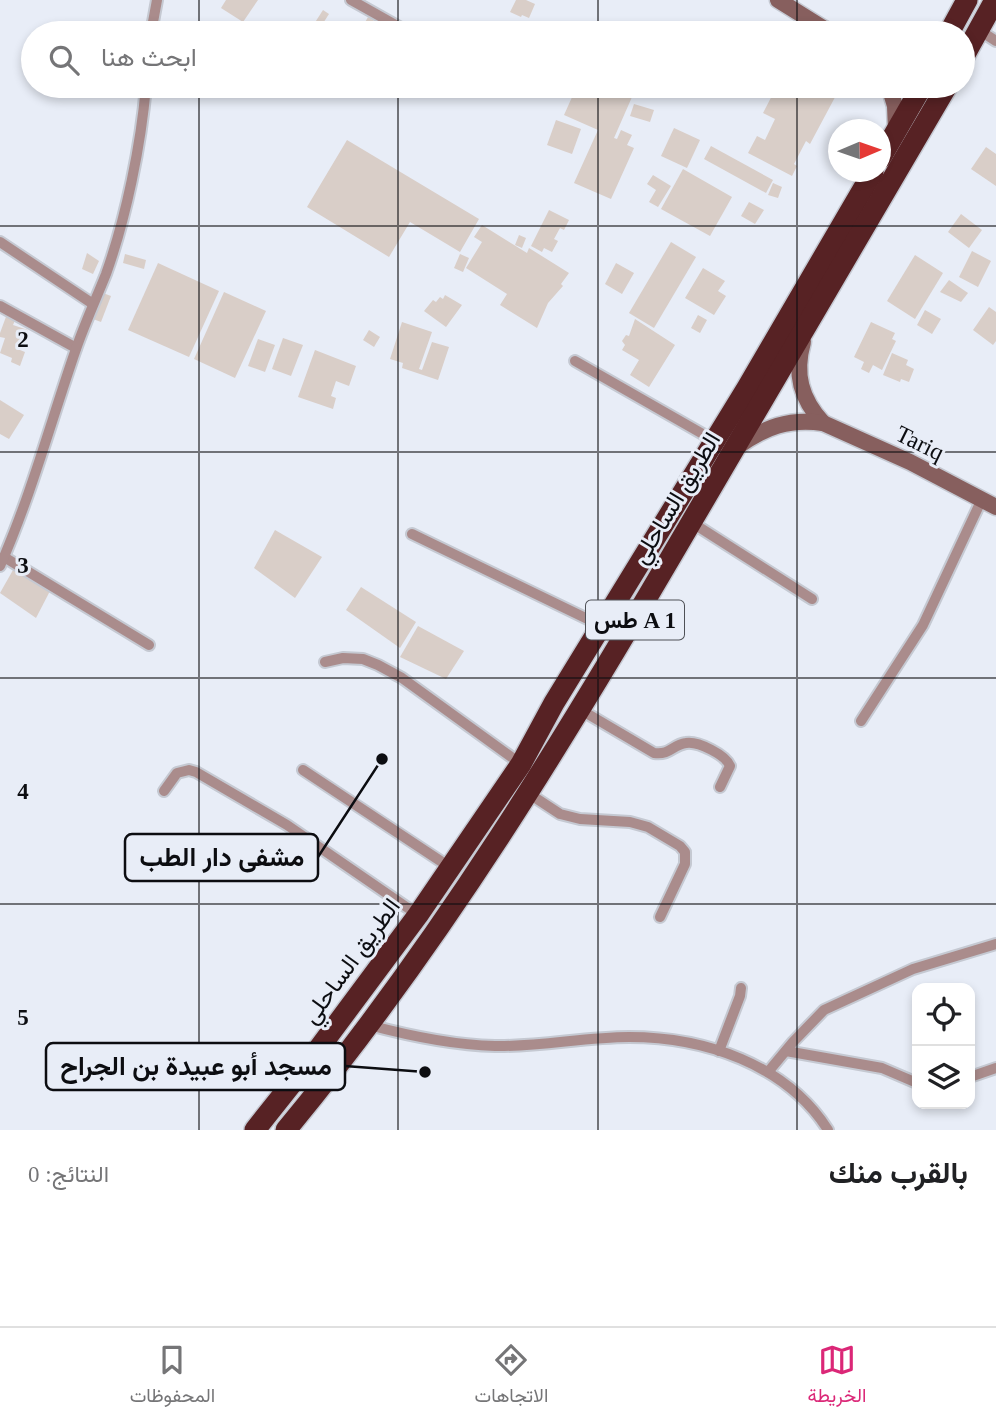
<!DOCTYPE html>
<html lang="ar">
<head>
<meta charset="utf-8">
<style>
  :root { --surface:#fff; --page:#f6f6f6; --text:#202124; --muted:#757577; --line:#e0e0e0; --accent:#db2777 }
  body { margin:0; font-family:"Times New Roman",Vazirmatn,serif; background:var(--page); color:var(--text); direction:rtl }
  .controls { position:absolute; right:21px; bottom:21px; display:grid; overflow:hidden; border-radius:14px; box-shadow:0 4px 10px #0003 }
  .controls button { width:63px; height:63px; display:grid; place-items:center; padding:0; border:0; border-bottom:2px solid var(--line); background:var(--surface); color:var(--text); font:35px sans-serif }
  .compass { position:absolute; left:828px; top:119px; width:63px; height:63px; border-radius:50%; background:var(--surface); box-shadow:0 4px 10px #0003; rotate:88deg }
  .list { margin:0; padding:0; list-style:none }
  h2 { display:flex; justify-content:space-between; align-items:center; height:91px; margin:0; padding:0 28px; font-size:30px }
  h2 small { font-size:23px; font-weight:400; color:var(--muted) }
  .icon { flex:none; width:38px; height:38px; fill:none; stroke:currentColor; stroke-width:2; stroke-linecap:round; stroke-linejoin:round }
  .map { position:relative; flex:none; width:996px; height:1130px; overflow:hidden; direction:ltr }
  .search { position:absolute; background:var(--surface); box-shadow:0 4px 10px #0003; left:21px; right:21px; top:21px; height:77px; display:flex; align-items:center; gap:18px; box-sizing:border-box; padding:0 24px; border-radius:38px; color:var(--muted); font-size:26px }
  .sheet { height:196px; background:var(--surface) }
  nav { display:flex; justify-content:space-around; align-items:center; box-sizing:border-box; height:98px; border-top:2px solid var(--line); background:var(--surface); font-size:19px; color:var(--muted) }
  nav a { display:grid; justify-items:center; gap:4px }
  nav .on { color:var(--accent) }
  .map>svg:first-child { display:block }
  .building { fill:#d9cec8 }
  .lines { fill:none; stroke-linecap:round; stroke-linejoin:round }
  .street-casing { stroke:#c5c9d2; stroke-width:14 }
  .secondary-casing { stroke:#c5c9d2; stroke-width:19 }
  .highway-casing { stroke:#c5c9d2; stroke-width:24 }
  .street { stroke:#aa8c8c; stroke-width:10 }
  .secondary { stroke:#875f5e; stroke-width:16 }
  .highway { stroke:#572224; stroke-width:21 }
  .grid { fill:none; stroke:#0c0d11; stroke-width:2; stroke-opacity:0.55 }
  .labels { text-anchor:middle; stroke-width:6; stroke-linejoin:round; paint-order:stroke }
  .shield { fill:#e8edf7; stroke:#4e5056; stroke-width:2 }
  .shield-label { font-size:23px; font-weight:bold; fill:#0c0d11 }
  .street-label { font-size:24px; fill:#0c0d11; stroke:#e8edf7 }
  .grid-label { font-size:23px; text-anchor:middle; font-weight:bold; fill:#0c0d11; stroke:#e8edf7; stroke-width:6; stroke-linejoin:round; paint-order:stroke }
  .leader { fill:none; stroke:#0c0d11; stroke-width:2.5 }
  .callout-dot { fill:#0c0d11; stroke:#e8edf7; stroke-width:2.5 }
  .callout { fill:#e8edf7; stroke:#0c0d11; stroke-width:2.5 }
  .callout-label { font-size:26px; text-anchor:middle; font-weight:bold; fill:#0c0d11 }
</style>
</head>
<body>
<div class="map">
<svg width="996" height="1130" viewBox="0 0 996 1130">
  <rect width="100%" height="100%" fill="#e8edf7"/>
  <!-- building -->
  <g class="building">
    <path d="M226 0H258L243 22 221 8Z"/>
    <path d="M516 0H526L535 4 529 18 522 15 521 17 510 12Z"/>
    <path d="M323 10 329 14 320 28 314 24Z"/>
    <path d="M368 17 376 22 369 33H359Z"/>
    <path d="M577 86H608L632 97 614 138 617 139 621 130 632 135 627 145 634 148 611 199 574 183 598 130 564 115Z"/>
    <path d="M777 86H841L810 144 806 141 794 164 797 166 792 176 748 153 757 136 765 140 775 119 763 113Z"/>
    <path d="M634 104 654 110 650 122 630 116Z"/>
    <path d="M556 120 581 129 572 154 547 145Z"/>
    <path d="M674 128 700 140 687 168 661 156Z"/>
    <path d="M347 140 479 219 460 252 410 222 389 257 307 207Z"/>
    <path d="M711 146 773 180 766 193 704 159Z"/>
    <path d="M986 147 996 154V186L971 169Z"/>
    <path d="M683 169 732 197 710 236 661 209Z"/>
    <path d="M653 175 671 186 658 207 649 202 656 190 647 184Z"/>
    <path d="M773 183 782 187 778 198 768 195Z"/>
    <path d="M749 202 764 210 755 224 741 216Z"/>
    <path d="M549 210 569 220 564 230 560 228 554 239 558 241 552 252 544 248 542 252 531 246Z"/>
    <path d="M961 214 982 230 969 248 948 232Z"/>
    <path d="M482 225 527 253 529 248 569 273 561 284 563 286 548 303 537 328 500 305 507 294 466 268 482 242 474 237Z"/>
    <path d="M519 235 526 238 522 248 515 245Z"/>
    <path d="M671 242 696 257 654 328 629 313Z"/>
    <path d="M972 251 991 261 978 287 959 277Z"/>
    <path d="M87 253 99 261 93 274 82 269Z"/>
    <path d="M125 254 146 260 144 269 123 263Z"/>
    <path d="M460 254 469 258 463 272 454 268Z"/>
    <path d="M915 255 943 273 915 319 887 301Z"/>
    <path d="M158 263 219 291 189 357 128 330Z"/>
    <path d="M616 263 634 273 622 294 605 284Z"/>
    <path d="M703 268 725 281 718 291 726 296 714 315 685 298Z"/>
    <path d="M949 280 968 293 961 302 940 292Z"/>
    <path d="M224 292 266 311 235 378 194 359Z"/>
    <path d="M103 293 111 296 101 322 93 319Z"/>
    <path d="M445 295 462 305 446 327 424 311 433 300 436 302 440 297 443 299Z"/>
    <path d="M989 307 996 312V341L993 345 973 330Z"/>
    <path d="M925 310 941 319 932 334 917 325Z"/>
    <path d="M7 314 16 318 13 325 28 330 25 344 23 343 20 350 25 352 20 366 11 362 12 358 0 353 5 338 0 337V333Z"/>
    <path d="M698 315 707 320 700 333 691 328Z"/>
    <path d="M635 319 675 345 649 387 630 375 639 360 622 350 625 345 622 341 626 335 629 336Z"/>
    <path d="M402 322 432 332 419 369 422 370 432 342 449 347 438 380 402 368 403 363 390 359Z"/>
    <path d="M871 322 895 333 892 339 896 341 882 370 873 365 869 373 861 369 864 362 854 357Z"/>
    <path d="M369 330 380 337 374 347 363 340Z"/>
    <path d="M283 338 303 345 291 376 272 369Z"/>
    <path d="M258 339 275 345 265 372 248 366Z"/>
    <path d="M315 350 356 366 349 386 336 381 331 396 336 398 333 409 298 397Z"/>
    <path d="M892 353 908 360 906 365 914 369 909 382 901 379 900 382 883 375Z"/>
    <path d="M0 400 24 415 9 439 0 434Z"/>
    <path d="M275 530 322 557 295 598 254 568Z"/>
    <path d="M13 570 50 591 36 618 0 593Z"/>
    <path d="M361 587 416 622 400 648 346 610Z"/>
    <path d="M418 626 464 651 446 679 400 657Z"/>
  </g>
  <g class="lines">
    <defs>
      <g id="street">
        <path d="M351 0 401 28"/>
        <path d="M979 30 996 41"/>
        <path d="M151 33 157 0"/>
        <path d="M0 242 93 304"/>
        <path d="M0 306 76 348"/>
        <path d="M575 361 715 441"/>
        <path d="M691 522 812 599"/>
        <path d="M412 534 602 626"/>
        <path d="M4 557 149 645"/>
        <path d="M0 566C31 496 51 421 76 349 85 323 96 299 106 274 126 218 141 145 146 86"/>
        <path d="M325 662 343 658 363 659 378 665 402 678 521 764"/>
        <path d="M581 710 654 753C671 755 672 745 686 743 698 741 726 755 730 766L720 787"/>
        <path d="M861 721 923 625 982 499"/>
        <path d="M303 770 451 868"/>
        <path d="M164 791 177 773 189 770 196 772 287 825 418 915"/>
        <path d="M528 793 560 814 580 819 630 822 648 827 680 846 685 852V864L660 917"/>
        <path d="M369 1025C410 1036 453 1045 495 1046 540 1047 584 1037 629 1037 704 1037 786 1064 828 1130"/>
        <path d="M719 1051 740 996 741 988"/>
        <path d="M786 1051 882 1068 917 1083"/>
        <path d="M768 1072 793 1042 824 1010 913 969 996 944"/>
        <path d="M970 1077 996 1068"/>
      </g>
      <g id="secondary">
        <path d="M778 0 831 33"/>
        <path d="M889 86 895 106 896 131"/>
        <path d="M803 342C794 374 801 399 823 423"/>
        <path d="M737 447C765 427 789 418 823 423L910 462 996 507"/>
      </g>
      <g id="highway">
        <path d="M949 33 967 0"/>
        <path d="M963 58 995 0"/>
        <path d="M880 159 922 86"/>
        <path d="M255 1130 305 1067 418 915 521 764 554 703 747 388 873 172"/>
        <path d="M286 1130C441 943 567 735 689 526 775 379 862 233 947 86"/>
      </g>
    </defs>
    <!-- street casing -->
    <use href="#street" class="street-casing"/>
    <!-- secondary casing -->
    <use href="#secondary" class="secondary-casing"/>
    <!-- highway casing -->
    <use href="#highway" class="highway-casing"/>
    <!-- street -->
    <use href="#street" class="street"/>
    <!-- secondary -->
    <use href="#secondary" class="secondary"/>
    <!-- highway -->
    <use href="#highway" class="highway"/>
  </g>
  <!-- grid -->
  <path class="grid" d="M199 0V33M398 0V33M598 0V33M797 0V33M199 86V1130M398 86V1130M598 86V1130M797 86V1130M0 226H996M0 452H996M0 678H996M0 904H996"/>
  <g class="labels">
    <!-- shield labels -->
    <rect class="shield" x="586" y="600.5" width="98" height="39" rx="5"/>
    <g class="shield-label">
      <text x="635" y="628">طس A 1</text>
    </g>
    <!-- street labels -->
    <g class="street-label">
      <text transform="translate(920 443) rotate(26)" y="8">Tariq</text>
      <text transform="translate(676 498) rotate(-59)" y="8">الطريق الساحلي</text>
      <text transform="translate(351 961) rotate(-54)" y="8">الطريق الساحلي</text>
    </g>
  </g>
  <g class="grid-label">
    <text x="23" y="347">2</text>
    <text x="23" y="573">3</text>
    <text x="23" y="799">4</text>
    <text x="23" y="1025">5</text>
  </g>
  <!-- callouts -->
  <path class="leader" d="M382 759L318 857M425 1072L345 1066"/>
  <g class="callout-dot">
    <circle cx="382" cy="759" r="7"/>
    <circle cx="425" cy="1072" r="7"/>
  </g>
  <g class="callout">
    <rect x="125" y="834" width="193" height="47" rx="7"/>
    <rect x="46" y="1043" width="299" height="47" rx="7"/>
  </g>
  <g class="callout-label">
    <text x="222" y="866">مشفى دار الطب</text>
    <text x="196" y="1075">مسجد أبو عبيدة بن الجراح</text>
  </g>
</svg>
<div class="controls">
<button><svg class="icon" aria-label="locate" viewBox="0 0 24 24"><circle cx="12" cy="12" r="6"/><path d="M12 2v4M12 18v4M2 12h4M18 12h4"/></svg></button>
<button><svg class="icon" aria-label="layers" viewBox="0 0 24 24"><path d="M12 4l9 5-9 5-9-5zM3 14l9 5 9-5"/></svg></button>
</div>
<svg class="compass" viewBox="-18 -18 36 36"><path d="M0-13l5 13h-10z" fill="#e53935"/><path d="M0 13l5-13h-10z" fill="#757577"/></svg>
<div class="search"><svg class="icon" aria-label="search" viewBox="0 0 24 24"><circle cx="10" cy="10" r="6"/><path d="M15 15l6 6"/></svg>ابحث هنا</div>
</div>
<section class="sheet">
<h2>بالقرب منك<small>النتائج: 0</small></h2>
<ul class="list">
</ul>
</section>
<nav>
<a class="on"><svg class="icon" aria-label="map" viewBox="0 0 24 24"><path d="M3 6l6-2 6 2 6-2v14l-6 2-6-2-6 2zM9 4v14M15 6v14"/></svg>الخريطة</a>
<a><svg class="icon" aria-label="directions" viewBox="0 0 24 24"><path d="M12 3l9 9-9 9-9-9zM9 14v-3h6M13 9l2 2-2 2"/></svg>الاتجاهات</a>
<a><svg class="icon" aria-label="saved" viewBox="0 0 24 24"><path d="M7 4h10v16l-5-4-5 4z"/></svg>المحفوظات</a>
</nav>
</body>
</html>
